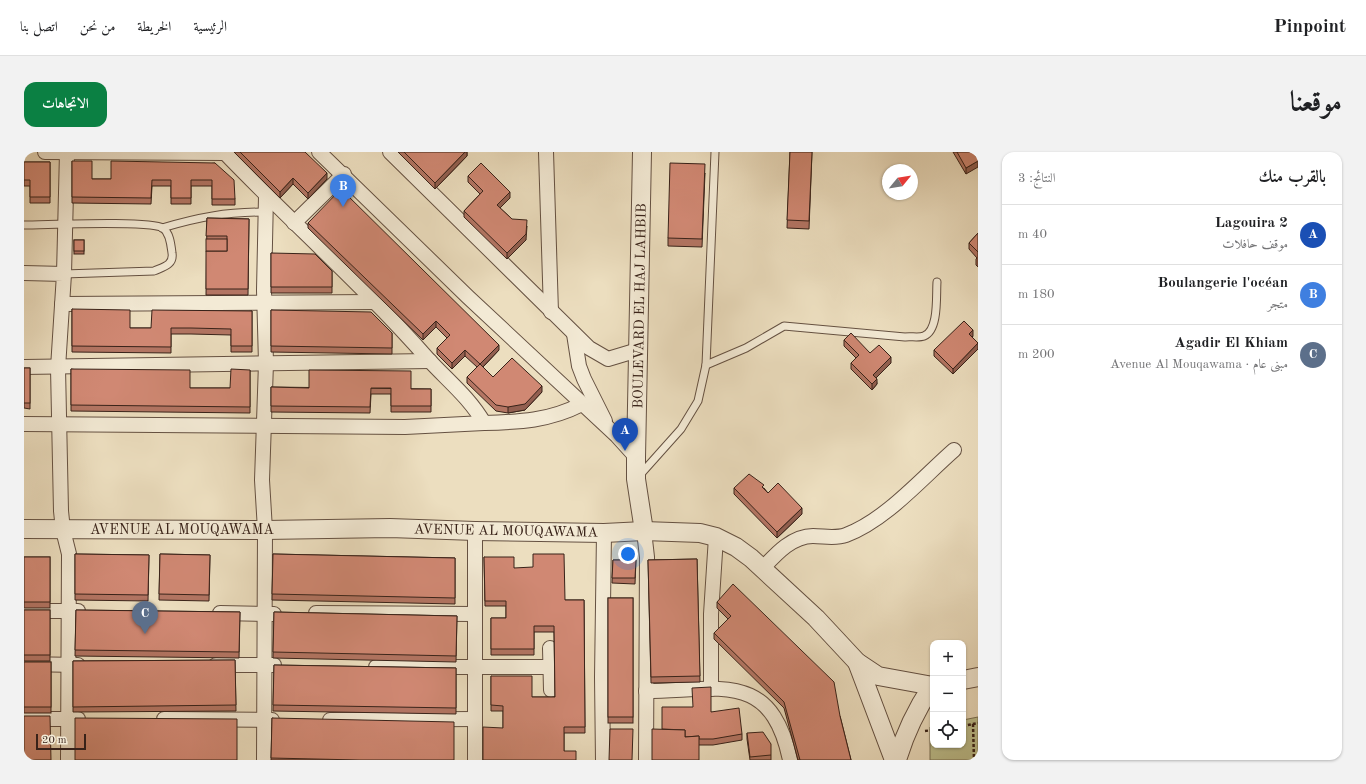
<!DOCTYPE html>
<html lang="ar">
<head>
<meta charset="utf-8">
<style>
  :root { --surface:#fff; --page:#f2f2f2; --text:#202124; --muted:#757577; --line:#e0e0e0; --accent:#0b8043 }
  body { margin:0; font-family:"Old Standard TT",Amiri,serif; background:var(--page); color:var(--text); direction:rtl }
  .controls { position:absolute; right:12px; bottom:12px; display:grid; overflow:hidden; border-radius:8px; box-shadow:0 1px 3px #0004 }
  .controls button { width:36px; height:36px; display:grid; place-items:center; padding:0; border:0; border-bottom:1px solid var(--line); background:var(--surface); color:var(--text); font:20px sans-serif }
  .compass { position:absolute; left:858px; top:12px; width:36px; height:36px; border-radius:50%; background:var(--surface); box-shadow:0 1px 3px #0004; rotate:60deg }
  .scale { position:absolute; left:12px; bottom:10px; width:50px; box-sizing:border-box; padding-left:4px; border:2px solid #382219; border-top:0; font-size:11px; line-height:14px; white-space:nowrap; color:#382219; -webkit-text-stroke:3px #f3ead5; paint-order:stroke }
  .you { position:absolute; left:604px; top:402px; width:14px; height:14px; margin:-10px; border:3px solid #fff; border-radius:50%; background:#1a73e8; box-shadow:0 0 0 6px #1a73e833 }
  .badge { display:grid; place-items:center; width:26px; height:26px; border-radius:50%; background:var(--accent); color:#fff; font-size:13px; font-weight:700 }
  .pin { position:absolute; translate:-50% -33px; filter:drop-shadow(0 1px 2px #0008) }
  .pin::after { content:''; position:absolute; top:21px; width:14px; height:12px; background:inherit; clip-path:polygon(0 0,100% 0,50% 100%) }
  .list { margin:0; padding:0; list-style:none }
  h2 { display:flex; justify-content:space-between; align-items:center; height:52px; margin:0; padding:0 16px; font-size:17px }
  h2 small { font-size:13px; font-weight:400; color:var(--muted) }
  .list li { display:grid; grid-template-columns:26px 1fr auto; gap:12px; align-items:center; box-sizing:border-box; height:60px; padding:0 16px; border-top:1px solid var(--line) }
  .list b { display:block; font-size:15px; white-space:nowrap }
  .list p { margin:0; font-size:13px; white-space:nowrap; color:var(--muted) }
  .list em { font-size:13px; font-style:normal; color:var(--muted) }
  .icon { flex:none; width:22px; height:22px; fill:none; stroke:currentColor; stroke-width:2; stroke-linecap:round; stroke-linejoin:round }
  .map { position:relative; flex:none; width:954px; height:608px; overflow:hidden; direction:ltr; border-radius:12px }
  header { display:flex; align-items:center; gap:24px; box-sizing:border-box; height:56px; padding:0 20px; background:var(--surface); border-bottom:1px solid var(--line) }
  header strong { font-size:19px }
  nav { display:flex; gap:22px; margin-inline-start:auto; font-size:14px }
  .intro { display:flex; align-items:center; justify-content:space-between; box-sizing:border-box; height:96px; padding:0 24px }
  h1 { margin:0; font-size:28px }
  .button { padding:10px 18px; border-radius:12px; background:var(--accent); color:#fff; font-size:14px; font-weight:700 }
  main { display:flex; gap:24px; padding:0 24px }
  aside { flex:1; background:var(--surface); border-radius:12px; box-shadow:0 1px 3px #0004 }
  .map>svg:first-child { display:block }
  .green { fill:#bdc08e; stroke:#7a7154 }
  .lines { fill:none; stroke-linecap:round; stroke-linejoin:round }
  .service-casing { stroke:#655142; stroke-width:9 }
  .minor-casing { stroke:#655142; stroke-width:16 }
  .tertiary-casing { stroke:#655142; stroke-width:20 }
  .path { stroke:#382219; stroke-width:2.5; stroke-dasharray:3 2; stroke-linecap:butt }
  .service { stroke:#f3ead5; stroke-width:7 }
  .minor { stroke:#f3ead5; stroke-width:14 }
  .tertiary { stroke:#f3ead5; stroke-width:18 }
  .wall { fill:#b37563; stroke:#382219 }
  .shaded-wall { fill:#925f50; stroke:#382219 }
  .building { fill:#d08873; stroke:#382219 }
  .labels { text-anchor:middle; stroke-width:3.5; stroke-linejoin:round; paint-order:stroke }
  .street-label { font-size:14px; fill:#382219; stroke:#f3ead5 }
</style>
</head>
<body>
<header>
<strong>Pinpoint</strong>
<nav><a>الرئيسية</a><a>الخريطة</a><a>من نحن</a><a>اتصل بنا</a></nav>
</header>
<div class="intro"><h1>موقعنا</h1><a class="button">الاتجاهات</a></div>
<main>
<aside>
<h2>بالقرب منك<small>النتائج: 3</small></h2>
<ul class="list">
<li><span class="badge" style="background:#1a4fb4">A</span><div><b>Lagouira 2</b><p>موقف حافلات</p></div><em>40 m</em></li>
<li><span class="badge" style="background:#3f7fe0">B</span><div><b>Boulangerie l'océan</b><p>متجر</p></div><em>180 m</em></li>
<li><span class="badge" style="background:#5c6f8a">C</span><div><b>Agadir El Khiam</b><p>مبنى عام · Avenue Al Mouqawama</p></div><em>200 m</em></li>
</ul>
</aside>
<div class="map">
<svg width="954" height="608" viewBox="0 0 954 608">
  <rect width="100%" height="100%" fill="#ecdebf"/>
  <filter id="stains"><feTurbulence type="fractalNoise" baseFrequency=".005" numOctaves="4"/><feColorMatrix values="0 0 0 0 .2 0 0 0 0 .09 0 0 0 0 .02 0 0 0 .5 -.17"/></filter>
  <radialGradient id="worn" r=".72"><stop offset=".6" stop-color="#630" stop-opacity="0"/><stop offset="1" stop-color="#630" stop-opacity=".3"/></radialGradient>
  <!-- green -->
  <path class="green" d="M954 565V608H906V575L909 574V593H939V568Z"/>
  <g class="lines">
    <defs>
      <g id="service">
        <path d="M0 73C23 73 125 68 139 76 146 81 147 93 148 101 150 113 139 115 130 119L40 122"/>
        <path d="M138 76C175 65 202 60 241 60"/>
        <path d="M682 213 722 196 760 174 881 185C886 184 895 186 900 184 915 178 912 144 913 130"/>
        <path d="M615 324 657 277 674 249 682 213 691 0"/>
      </g>
      <g id="minor">
        <path d="M21 0 201 1"/>
        <path d="M200 0C267 70 340 134 404 207 423 228 445 245 460 271 496 270 525 269 558 252"/>
        <path d="M295 0 444 145 593 284 612 305"/>
        <path d="M366 0 565 196 584 207 614 198"/>
        <path d="M522 0 527 160"/>
        <path d="M270 71 320 22"/>
        <path d="M0 121 40 122 34 216 37 359 39 378 45 402 44 608"/>
        <path d="M40 122 43 0"/>
        <path d="M38 152 352 150"/>
        <path d="M550 182 555 214 560 227 581 269"/>
        <path d="M0 215 406 209"/>
        <path d="M0 272 381 275 460 271"/>
        <path d="M620 379 623 405 622 608"/>
        <path d="M739 416C752 402 768 384 789 384 800 384 811 387 822 383 862 368 898 326 930 298"/>
        <path d="M0 459H54"/>
        <path d="M196 461 250 462"/>
        <path d="M292 461 450 462"/>
        <path d="M526 496 527 538"/>
        <path d="M0 512 54 513"/>
        <path d="M192 513H250"/>
        <path d="M352 515H526"/>
        <path d="M687 537V462L692 385"/>
        <path d="M622 539C694 539 747 517 766 608"/>
        <path d="M0 567H54"/>
        <path d="M140 567 248 568"/>
        <path d="M306 568 450 567"/>
        <path d="M240 608 241 378 238 328 242 211 240 138 242 44"/>
        <path d="M451 608V379"/>
        <path d="M579 608 578 525 580 381"/>
      </g>
      <g id="tertiary">
        <path d="M618 0 612 305V327L620 379"/>
        <path d="M0 377 241 378 366 376 451 379 580 381 620 379 676 381 692 385 712 395 727 406 792 466 833 510 854 524 909 534"/>
        <path d="M833 510 870 608"/>
        <path d="M939 528 954 525"/>
        <path d="M873 608C881 581 892 558 908 534"/>
      </g>
    </defs>
    <!-- service casing -->
    <use href="#service" class="service-casing"/>
    <!-- minor casing -->
    <use href="#minor" class="minor-casing"/>
    <!-- tertiary casing -->
    <use href="#tertiary" class="tertiary-casing"/>
    <!-- path -->
    <g class="path">
      <path d="M949 572 950 608"/>
      <path d="M939 574 954 571"/>
      <path d="M901 579 909 578"/>
    </g>
    <!-- service -->
    <use href="#service" class="service"/>
    <!-- minor -->
    <use href="#minor" class="minor"/>
    <!-- tertiary -->
    <use href="#tertiary" class="tertiary"/>
  </g>
  <!-- wall -->
  <g class="wall">
    <path d="M210 0H281L303 27 284 47 269 32 256 46Z"/>
    <path d="M374 0H443V4L411 37Z"/>
    <path d="M766 0H788L785 77 763 76Z"/>
    <path d="M929 0H954L942 22Z"/>
    <path d="M48 9 68 27H87L191 11 211 47V53H188V34H167V52H147V34H128L127 52 48 51Z"/>
    <path d="M0 10H26V51H6V34H0Z"/>
    <path d="M681 21 678 95 644 94V86Z"/>
    <path d="M444 24 486 46 476 56 488 67 502 88 483 107 440 65V59L456 42 444 30Z"/>
    <path d="M183 66 225 67 224 143H182Z"/>
    <path d="M284 71 475 198 459 215 469 225 518 240 501 258 484 261 472 259 443 231V225L453 215 441 204 428 217 413 202V196L423 186 412 175 399 188 284 76Z"/>
    <path d="M954 81V115L952 113V107L953 106 945 97V91Z"/>
    <rect x="50" y="88" width="10" height="14"/>
    <path d="M247 101 308 119V141H247Z"/>
    <path d="M48 157 106 176H127L228 159V200H207V183L167 182H147V201L48 200Z"/>
    <path d="M247 158 368 181V202L247 200Z"/>
    <path d="M949 184 929 222 910 204V198Z"/>
    <path d="M820 188 867 211 852 226 853 232 848 238 827 217V211L832 206 820 194Z"/>
    <path d="M0 216H6V257L0 256Z"/>
    <path d="M47 217 166 236H206L226 218V261L47 259Z"/>
    <path d="M247 235 407 237V260H367V242H347L346 261 247 260Z"/>
    <path d="M710 336H740L744 341 778 362 753 386 710 342Z"/>
    <path d="M51 402 125 403 124 449 51 448Z"/>
    <path d="M136 402 186 403 185 449 135 448Z"/>
    <path d="M249 402 431 406V452L248 448Z"/>
    <rect x="0" y="405" width="26" height="51"/>
    <path d="M460 405 490 416 541 448H560L561 581H540V599L552 608 479 576V559H467V524L508 545H531L530 480H510V503H467V466H482V454H461Z"/>
    <path d="M673 407 676 530 627 531 624 408Z"/>
    <path d="M589 408H612L611 432 588 431Z"/>
    <rect x="584" y="446" width="25" height="125"/>
    <path d="M693 450 816 564 827 608H774L760 556 690 487V481L704 467 693 456Z"/>
    <rect x="0" y="458" width="26" height="51"/>
    <path d="M52 458 216 460 215 506 51 504Z"/>
    <path d="M250 460 433 464 432 510 249 506Z"/>
    <path d="M211 508 212 559 49 560V509Z"/>
    <rect x="0" y="510" width="27" height="51"/>
    <path d="M250 513 432 516V562L249 559Z"/>
    <path d="M687 560 718 582V588L689 593H675L638 577Z"/>
    <path d="M248 566 430 608H247Z"/>
    <path d="M723 581 747 603V608H726L723 587Z"/>
  </g>
  <!-- shaded-wall -->
  <g class="shaded-wall">
    <path d="M441 0H443V4L411 37V31Z"/>
    <path d="M954 9V15L942 22V16Z"/>
    <path d="M303 21V27L284 47V41Z"/>
    <path d="M269 26V32L256 46V40Z"/>
    <path d="M486 40V46L473 59V53Z"/>
    <path d="M503 74 502 88 483 107V101Z"/>
    <path d="M412 169V175L399 188V182Z"/>
    <path d="M949 178V184L945 188V182Z"/>
    <path d="M954 191V197L929 222V217Z"/>
    <path d="M475 193V198L456 218V212Z"/>
    <path d="M441 198V204L428 217V211Z"/>
    <path d="M867 205V211L849 229V223Z"/>
    <path d="M853 227V232L848 238V232Z"/>
    <path d="M518 234V240L501 258 484 261V255Z"/>
    <path d="M778 356V362L753 386V380Z"/>
  </g>
  <!-- building -->
  <g class="building">
    <path d="M216 0H281L303 21 284 41 269 26 256 40Z"/>
    <path d="M380 0H441L411 31Z"/>
    <path d="M766 0H788L785 69 763 68Z"/>
    <path d="M933 0H954V9L942 16Z"/>
    <path d="M48 9H68V27H87V9L191 11 210 28 211 47H188V28H167V46H147V28H128L127 46 48 45Z"/>
    <path d="M0 10H26V45H6V28H0Z"/>
    <path d="M457 11 486 40 473 53 488 67 503 68 502 82 483 101 440 59 459 39 444 24Z"/>
    <path d="M646 11 681 12 678 87 644 86Z"/>
    <path d="M317 37 475 193 456 212 441 198 428 211 413 196 426 183 412 169 399 182 284 71Z"/>
    <path d="M183 66 225 67 224 137H182V99H203V84H182Z"/>
    <path d="M954 81V100L945 91Z"/>
    <rect x="182" y="87" width="21" height="12"/>
    <rect x="50" y="88" width="10" height="11"/>
    <path d="M247 101 291 102 308 119V135H247Z"/>
    <path d="M48 157 106 158V176H127L128 158 228 159V194H207V177L167 176H147V195L48 194Z"/>
    <path d="M247 158 347 160 368 181V196L247 194Z"/>
    <path d="M940 169 949 178 945 182 954 191 929 217 910 198Z"/>
    <path d="M827 181 846 201 855 193 867 205 849 223 853 227 848 232 827 211 835 203 820 188Z"/>
    <path d="M488 206 518 234 501 252 484 255 472 253 443 225 456 212 469 225Z"/>
    <rect x="0" y="216" width="6" height="35"/>
    <path d="M47 217 166 218V236H206L207 217 226 218V255L47 253Z"/>
    <path d="M285 218 387 219V237H407V254H367V236H347L346 255 247 254V235L285 236Z"/>
    <path d="M725 322 740 333 738 335 744 341 754 331 778 356 753 380 710 336Z"/>
    <path d="M51 402 125 403 124 443 51 442Z"/>
    <path d="M136 402 186 403 185 443 135 442Z"/>
    <path d="M249 402 431 406V446L248 442Z"/>
    <path d="M509 402H540L541 448H560L561 575H540V599H552V608H459V575L479 576V554L467 553V524H508V545H531L530 474H510V497H467V466H482V449H461L460 405H490V416L509 415Z"/>
    <rect x="0" y="405" width="26" height="45"/>
    <path d="M673 407 676 524 627 525 624 408Z"/>
    <path d="M589 408H612L611 426H588Z"/>
    <path d="M709 432 810 530 816 564 827 608H776L760 550 690 481 707 464 693 450Z"/>
    <rect x="584" y="446" width="25" height="119"/>
    <rect x="0" y="458" width="26" height="45"/>
    <path d="M52 458 216 460 215 500 51 498Z"/>
    <path d="M250 460 433 464 432 504 249 500Z"/>
    <path d="M211 508 212 553 49 555V509Z"/>
    <rect x="0" y="510" width="27" height="45"/>
    <path d="M250 513 432 516V556L249 553Z"/>
    <path d="M687 535V560L715 556 718 582 689 587H675V584L661 585V578L638 577V555H669L668 536Z"/>
    <path d="M0 564H26L27 608H0Z"/>
    <path d="M51 566 213 567V608H51Z"/>
    <path d="M248 566 430 570V608H335L247 606Z"/>
    <path d="M586 577H609L608 608H585Z"/>
    <path d="M628 577 661 578V585L675 584V608H628Z"/>
    <path d="M739 580 747 592V603L726 605 723 581Z"/>
  </g>
  <g class="labels">
    <!-- street labels -->
    <g class="street-label">
      <text transform="translate(615 154) rotate(-89)" y="5">BOULEVARD EL HAJ LAHBIB</text>
      <text x="158" y="382">AVENUE AL MOUQAWAMA</text>
      <text transform="translate(482 378) rotate(1)" y="5">AVENUE AL MOUQAWAMA</text>
    </g>
  </g>
  <rect width="100%" height="100%" filter="url(#stains)"/>
  <rect width="100%" height="100%" fill="url(#worn)"/>
</svg>
<div class="controls">
<button>+</button>
<button>−</button>
<button><svg class="icon" aria-label="locate" viewBox="0 0 24 24"><circle cx="12" cy="12" r="6"/><path d="M12 2v4M12 18v4M2 12h4M18 12h4"/></svg></button>
</div>
<svg class="compass" viewBox="-18 -18 36 36"><path d="M0-13l5 13h-10z" fill="#e53935"/><path d="M0 13l5-13h-10z" fill="#757577"/></svg>
<div class="scale">20 m</div>
<div class="you"></div>
<div class="pin badge" style="left:601px;top:299px;background:#1a4fb4">A</div>
<div class="pin badge" style="left:319px;top:55px;background:#3f7fe0">B</div>
<div class="pin badge" style="left:121px;top:482px;background:#5c6f8a">C</div>
</div>
</main>
</body>
</html>
